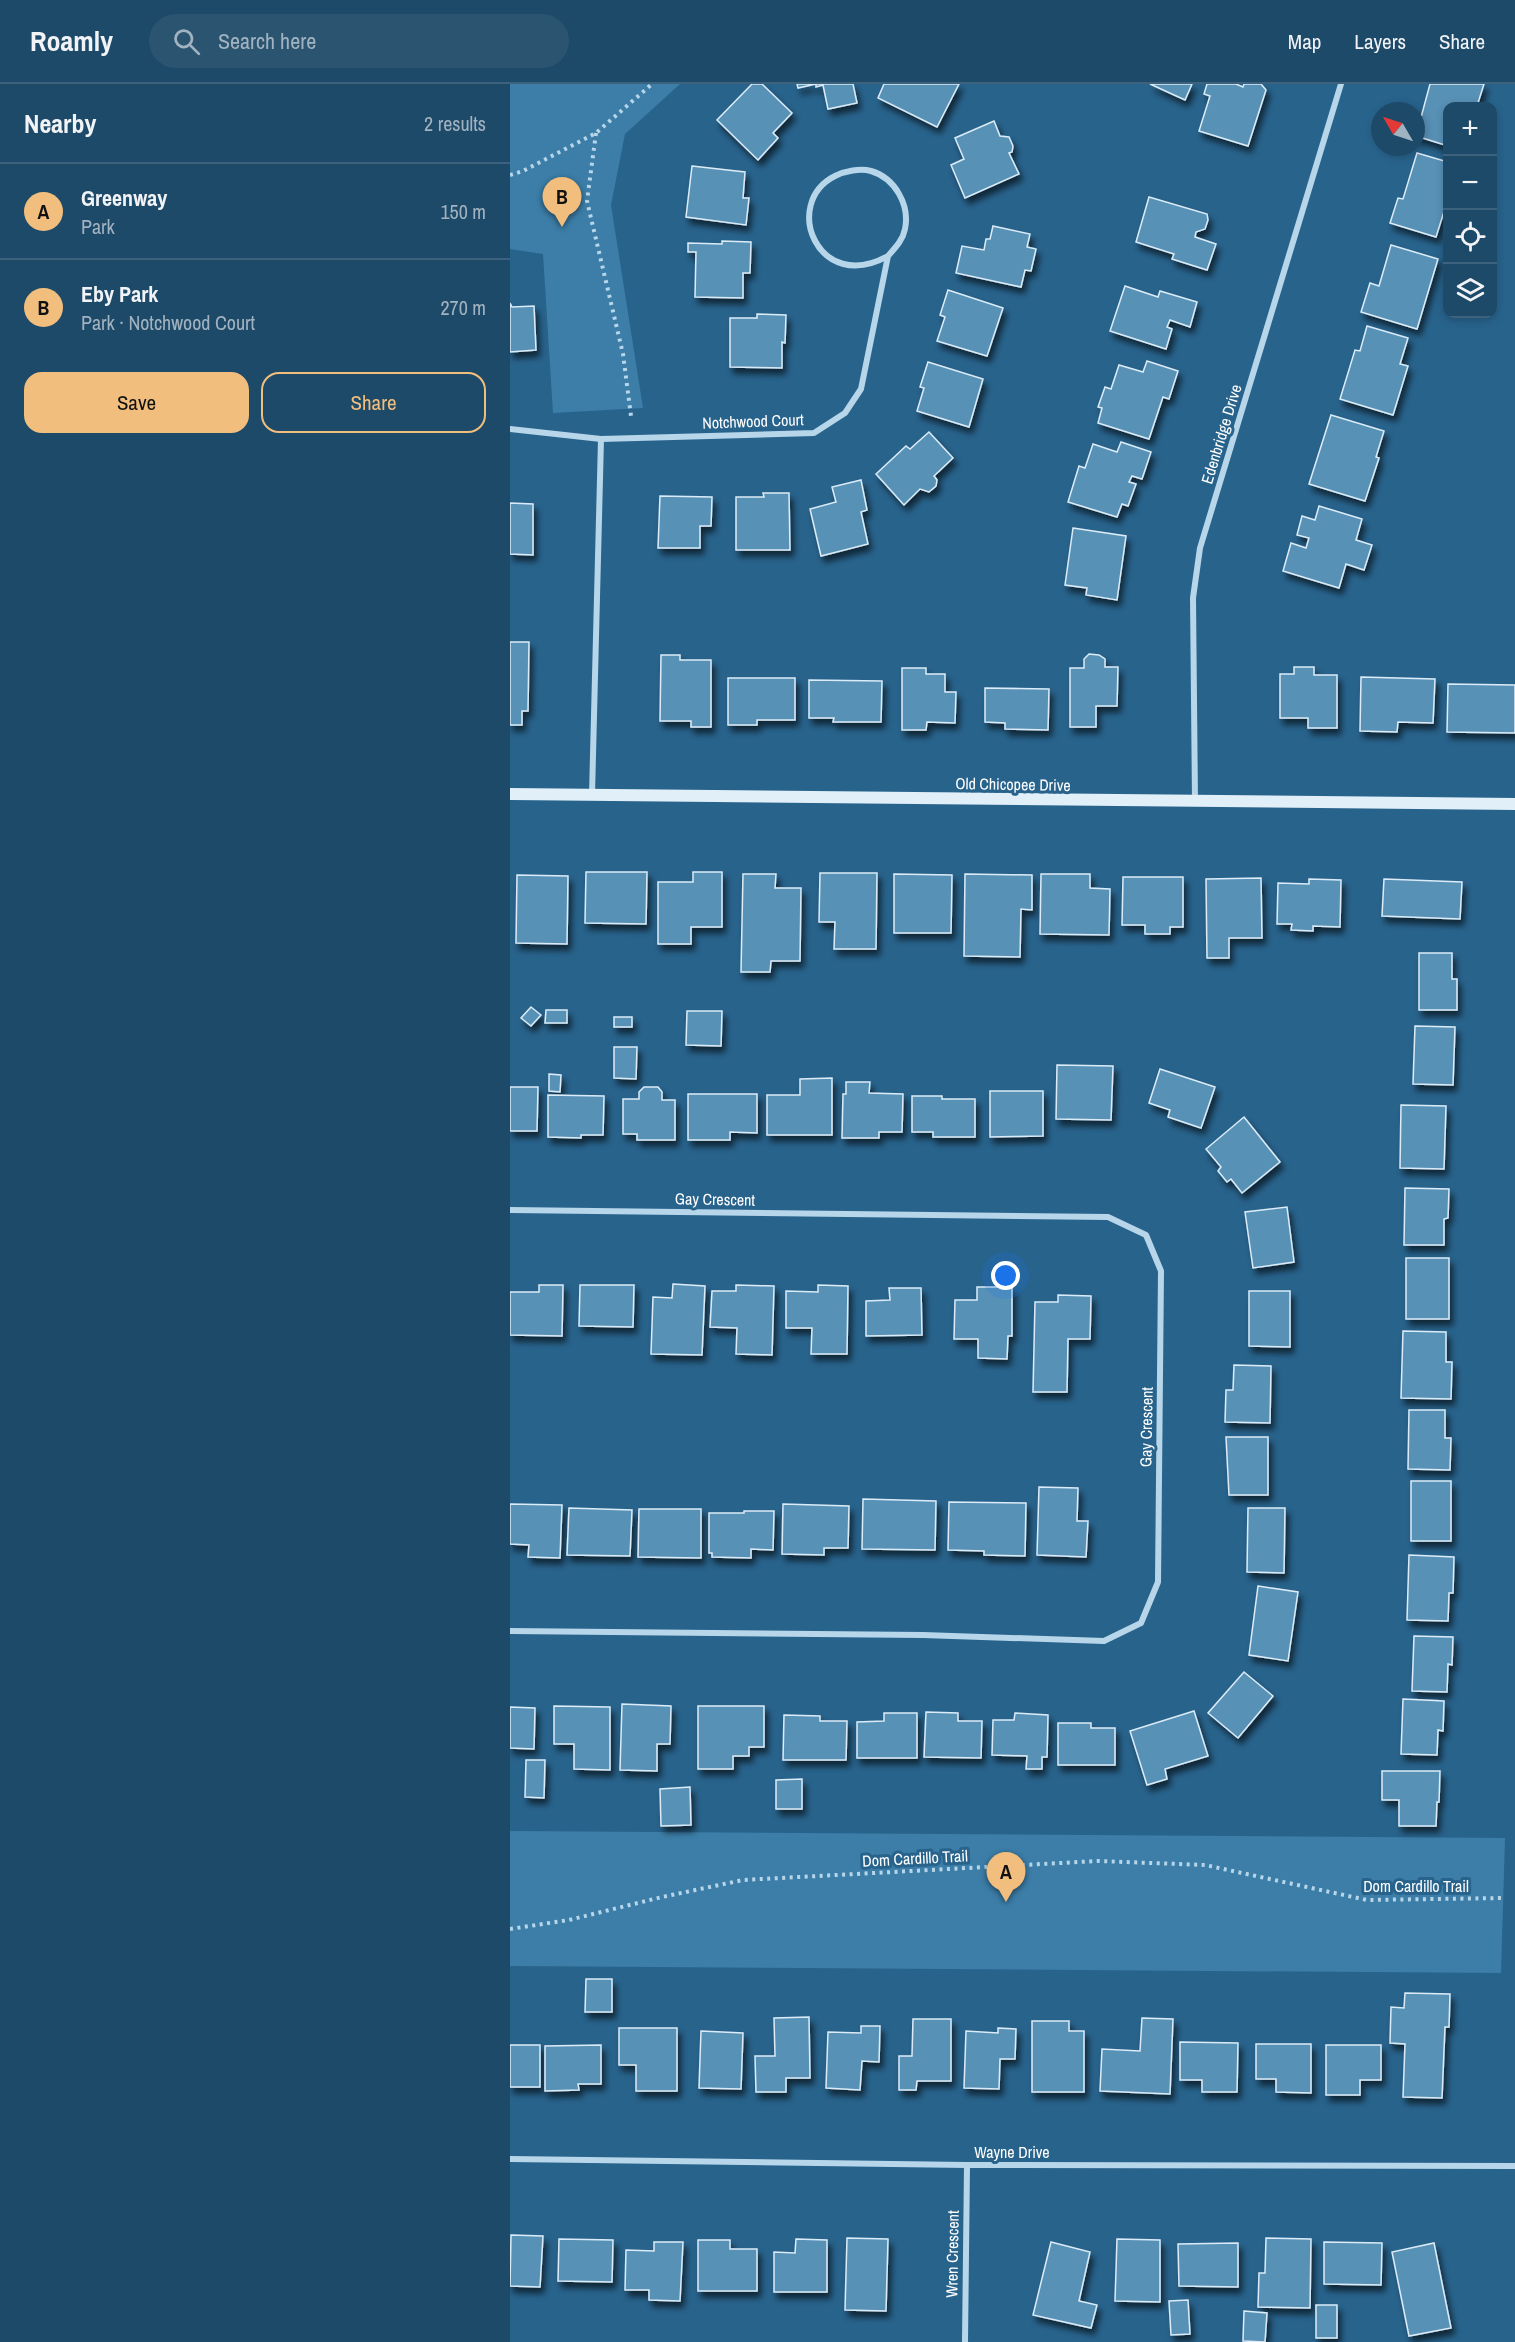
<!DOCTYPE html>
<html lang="en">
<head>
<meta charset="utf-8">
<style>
  :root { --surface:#1e4a69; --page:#2b5471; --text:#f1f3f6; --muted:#a1b3c0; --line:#3c627d; --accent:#f2be7d }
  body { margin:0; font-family:"Archivo Narrow",sans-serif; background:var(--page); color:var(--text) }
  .controls { position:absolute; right:18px; top:18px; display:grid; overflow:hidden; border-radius:12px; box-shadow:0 3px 9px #0003 }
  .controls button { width:54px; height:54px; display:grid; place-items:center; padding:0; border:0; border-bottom:2px solid var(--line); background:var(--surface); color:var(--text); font:30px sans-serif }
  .compass { position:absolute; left:861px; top:18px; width:54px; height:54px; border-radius:50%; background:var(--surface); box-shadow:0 3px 9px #0003; rotate:309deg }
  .you { position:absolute; left:496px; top:1192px; width:21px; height:21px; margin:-15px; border:4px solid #fff; border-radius:50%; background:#1a73e8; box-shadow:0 0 0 9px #1a73e833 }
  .badge { display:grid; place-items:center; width:39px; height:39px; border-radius:50%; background:var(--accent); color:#111; font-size:20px; font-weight:700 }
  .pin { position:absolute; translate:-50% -50px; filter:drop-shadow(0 2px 3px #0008) }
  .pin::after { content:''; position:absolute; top:32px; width:21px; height:18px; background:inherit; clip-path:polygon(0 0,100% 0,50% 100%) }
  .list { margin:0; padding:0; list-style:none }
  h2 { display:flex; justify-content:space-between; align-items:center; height:78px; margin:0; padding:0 24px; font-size:26px }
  h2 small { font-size:20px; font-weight:400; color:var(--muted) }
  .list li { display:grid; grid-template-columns:39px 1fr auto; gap:18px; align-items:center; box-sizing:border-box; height:96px; padding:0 24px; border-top:2px solid var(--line) }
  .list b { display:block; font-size:22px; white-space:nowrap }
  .list p { margin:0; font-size:20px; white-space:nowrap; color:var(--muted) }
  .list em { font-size:20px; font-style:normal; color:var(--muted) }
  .actions { display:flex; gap:12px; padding:18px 24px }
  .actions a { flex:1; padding:14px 0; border:2px solid var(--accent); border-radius:18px; text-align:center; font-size:21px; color:var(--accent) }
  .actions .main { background:var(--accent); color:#111 }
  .icon { flex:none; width:33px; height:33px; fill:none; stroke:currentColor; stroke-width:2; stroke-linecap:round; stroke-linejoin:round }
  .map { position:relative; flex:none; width:1005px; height:2258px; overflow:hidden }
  header { display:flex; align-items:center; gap:36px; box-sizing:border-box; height:84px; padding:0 30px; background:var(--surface); border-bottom:2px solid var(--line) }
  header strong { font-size:28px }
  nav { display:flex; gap:33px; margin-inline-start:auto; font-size:21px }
  .search { width:420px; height:54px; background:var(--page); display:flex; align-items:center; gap:15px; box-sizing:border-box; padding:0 21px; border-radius:33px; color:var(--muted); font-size:22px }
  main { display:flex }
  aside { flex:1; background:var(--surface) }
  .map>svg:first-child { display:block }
  .green { fill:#3c7ea8 }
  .building { fill:#5891b6; stroke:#dbecf8; stroke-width:1.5; filter:url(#shadow) }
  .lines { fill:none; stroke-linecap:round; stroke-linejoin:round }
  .path { stroke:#b7d6ea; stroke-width:4; stroke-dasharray:3 4.5; stroke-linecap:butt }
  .street { stroke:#b7d6ea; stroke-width:6 }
  .secondary { stroke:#e1eff8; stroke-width:12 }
  .labels { text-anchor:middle; stroke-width:6; stroke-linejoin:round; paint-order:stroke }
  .street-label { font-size:16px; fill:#fff; stroke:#28638c }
</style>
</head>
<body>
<header>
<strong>Roamly</strong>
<div class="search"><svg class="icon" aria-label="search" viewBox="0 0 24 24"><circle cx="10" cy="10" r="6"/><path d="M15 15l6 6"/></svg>Search here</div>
<nav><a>Map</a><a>Layers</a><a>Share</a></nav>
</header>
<main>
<aside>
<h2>Nearby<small>2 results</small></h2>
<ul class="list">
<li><span class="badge">A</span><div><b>Greenway</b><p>Park</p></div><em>150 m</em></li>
<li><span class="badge">B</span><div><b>Eby Park</b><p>Park · Notchwood Court</p></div><em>270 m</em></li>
</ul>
<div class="actions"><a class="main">Save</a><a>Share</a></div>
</aside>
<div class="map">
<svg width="1005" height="2258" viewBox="0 0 1005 2258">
  <defs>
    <filter id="shadow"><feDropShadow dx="3.5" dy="6" stdDeviation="3" flood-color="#0009"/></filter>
  </defs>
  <rect width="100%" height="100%" fill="#28638c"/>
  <!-- green -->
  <g class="green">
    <path d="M0 0H170L115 50 101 121 133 324 43 329 33 170 0 165Z"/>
    <path d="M0 1747 995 1754 991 1889 0 1882Z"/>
  </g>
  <!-- building -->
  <g class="building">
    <path d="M242 0H252L282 29 263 49 268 54 248 76 207 36Z"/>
    <path d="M287 0H343L347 19 318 25 313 1 306 3V0L288 4Z"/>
    <path d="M374 0H449L427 43 368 14Z"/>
    <path d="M640 0H682L675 16Z"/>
    <path d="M697 0H726L733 3 734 0H751L756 6 738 62 689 47 700 12 694 10Z"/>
    <path d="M920 0H974L967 22H938V62L906 52Z"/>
    <path d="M484 37 490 52 499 53 503 62 502 68 499 69 509 90 455 114 441 81 454 75 445 54Z"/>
    <path d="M907 69 938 78V115L926 153 880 139 888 114 893 115Z"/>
    <path d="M182 82 235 88 233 114H239L236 141 176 133Z"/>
    <path d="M639 113 697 130 698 136 695 145 686 148 685 153 706 160 697 186 662 175 664 170 626 158Z"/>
    <path d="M483 142 520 150 517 163 526 165 521 187 515 186 511 203 446 189 452 162 474 166 476 155H480Z"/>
    <path d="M212 157 241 158 240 189H233V214L185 213 186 168H178V159L212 160Z"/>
    <path d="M881 161 928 175 907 245 851 228 860 199 869 202Z"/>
    <path d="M615 202 648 213 650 207 687 218 680 243 660 236 657 243 662 245 656 265 600 247Z"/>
    <path d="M438 206 493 224 477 272 427 257 435 233 430 231Z"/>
    <path d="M0 219 2 223 24 222 26 266 0 268Z"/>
    <path d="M247 230 276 231 275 259 272 258V284L220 283V234H247Z"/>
    <path d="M857 242 898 254 890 280 898 282 883 331 830 315 845 266 850 267Z"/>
    <path d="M637 277 668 287 659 315 653 313 639 355 588 339 592 324 588 323 595 303 601 305 609 281 633 288Z"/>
    <path d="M418 278 473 295 459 343 407 327 414 304 410 303Z"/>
    <path d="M821 331 874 347 866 373 869 374 855 417 799 400Z"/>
    <path d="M419 348 443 374 424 392 427 396 426 402 419 408 410 405 394 421 366 390 396 362 400 365Z"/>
    <path d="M611 358 641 368 632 395 622 392 619 398 626 400 618 422 612 420 607 433 558 418 569 382 575 384 583 360 607 368Z"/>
    <path d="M351 396 357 426 351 428 358 460 311 472 300 425 326 418 322 403Z"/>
    <path d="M253 409H279L280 466H226V413H254Z"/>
    <path d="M150 412 202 413 201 442H190V464H148Z"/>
    <path d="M0 419 23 420V471L0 470Z"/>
    <path d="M809 422 852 435 846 456 862 461 854 486 836 480 829 504 773 487 781 459 796 464 799 454 787 451 792 432 805 436Z"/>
    <path d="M563 444 616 452 607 516 576 511 577 504 555 501Z"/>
    <path d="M0 558H19L18 627H12V641H0Z"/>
    <path d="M579 570 589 571 595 575V583H608L607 622H586V643H560V584H574V575Z"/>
    <path d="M151 571H170V576H201V643H181V637H150Z"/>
    <path d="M784 583H804V591H827V644H798V634H770V590H784Z"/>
    <path d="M392 584H416V590H435V608H446L445 639 417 638 416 646H392Z"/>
    <path d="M851 593 925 595 923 639 888 638 887 648 850 647Z"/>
    <path d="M218 594H285V636H247V641H218Z"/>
    <path d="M299 596 372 597 371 638H323L324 634H299Z"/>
    <path d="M938 600 1005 601V649L937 648Z"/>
    <path d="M475 604 539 605 538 646 495 645V639L475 638Z"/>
    <path d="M76 788H137L136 840 75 839Z"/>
    <path d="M183 788H212V843H181V860H148V798H183Z"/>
    <path d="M310 789H367L366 865H324L325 838H309Z"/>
    <path d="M233 790H266L265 804H291L290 877H261L260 888H231Z"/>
    <path d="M384 790 442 791 441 849H384Z"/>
    <path d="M455 790 522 791V826L511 825 510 873 454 872Z"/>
    <path d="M531 790H580V804L600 805 599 851 530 850Z"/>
    <path d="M7 791 58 792 57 860 6 859Z"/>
    <path d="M613 793H673V843H660V850H635V841H612Z"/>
    <path d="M751 794 752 854H719V874H697L696 795Z"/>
    <path d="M799 795 831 796 830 843 803 842V847L781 846 782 840H767L768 799 799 800Z"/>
    <path d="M874 795 952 798 950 835 872 832Z"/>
    <path d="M909 869H942V895H947V926H909Z"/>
    <path d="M21 923 31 931 21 942 11 934Z"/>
    <path d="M36 926H57V939H35Z"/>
    <path d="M177 927H212L211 962 176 961Z"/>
    <rect x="104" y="933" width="18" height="10"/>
    <path d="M905 942 945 943 943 1001 903 1000Z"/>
    <path d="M104 963H127L126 995 104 994Z"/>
    <path d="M547 981 603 982 601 1036 546 1035Z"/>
    <path d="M650 985 705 1003 691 1044 658 1033 660 1026 639 1019Z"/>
    <path d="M39 990 51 991 50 1008 39 1007Z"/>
    <path d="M322 994V1051H257V1011H290V995Z"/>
    <path d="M336 998H360L359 1009 393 1010 392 1048H369V1054H332L333 1010H336Z"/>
    <path d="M0 1003H28L27 1047H0Z"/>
    <path d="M134 1003H148L152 1008V1016H165V1056H127V1050H113V1015H129V1008Z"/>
    <path d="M480 1007H533V1052L480 1053Z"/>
    <path d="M178 1010H247V1049L220 1048V1056H178Z"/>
    <path d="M38 1011 94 1012 93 1051H71V1054L38 1053Z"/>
    <path d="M402 1012H432V1015H465V1053H423V1048H402Z"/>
    <path d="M891 1021 936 1022 934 1085 890 1084Z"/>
    <path d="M734 1033 770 1078 732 1109 721 1095 717 1098 708 1087 711 1083 696 1065Z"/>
    <path d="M895 1104 939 1105 938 1134 934 1135V1161H894Z"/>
    <path d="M777 1123 784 1178 743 1184 735 1128Z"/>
    <rect x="896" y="1174" width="43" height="61"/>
    <path d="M163 1200 195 1202 192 1271 141 1270 143 1213 162 1214Z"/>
    <path d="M29 1201H53L52 1252 0 1251V1208H29Z"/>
    <path d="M70 1201H124L123 1243 69 1242Z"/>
    <path d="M226 1201 264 1202 262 1271 226 1270 227 1244 200 1243 202 1207H226Z"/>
    <path d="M308 1201 338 1202 337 1270H301L302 1244H276V1207L308 1208Z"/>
    <path d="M467 1203H502V1252H498L497 1275 468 1274V1255H444L445 1216H467Z"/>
    <path d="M379 1204H411L412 1251 356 1252V1217L380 1216Z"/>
    <path d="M739 1207H780V1263L739 1262Z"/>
    <path d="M548 1211 581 1212 580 1255H558L557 1308H523L525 1218H548Z"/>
    <path d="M893 1247 936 1248V1278H942L941 1315 891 1314Z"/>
    <path d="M724 1281 761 1282 760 1339 715 1338 716 1306H723Z"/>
    <path d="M899 1326H935V1354H941L940 1386 898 1385Z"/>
    <path d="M716 1353H758V1411H719Z"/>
    <rect x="901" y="1397" width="40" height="60"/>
    <path d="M529 1403 568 1404 567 1437H578L576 1473 527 1471Z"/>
    <path d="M353 1415 426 1417 425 1466 352 1465Z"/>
    <path d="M439 1418 516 1419 515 1472 474 1471V1467L438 1466Z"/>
    <path d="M0 1420 52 1421 50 1474 18 1473 19 1461 0 1460Z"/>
    <path d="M273 1420 339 1422 338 1464H314V1471L272 1470Z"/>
    <path d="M59 1424 122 1426 120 1472 57 1471Z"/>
    <path d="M738 1424H775L774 1489 737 1488Z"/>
    <path d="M129 1425H191V1474L128 1473Z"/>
    <path d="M234 1427H264L263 1466 241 1465V1474L202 1473V1469H199V1429H234Z"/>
    <path d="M899 1471 944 1473 943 1509H939L938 1537 897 1536Z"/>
    <path d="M748 1502 788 1508 778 1577 739 1571Z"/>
    <path d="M904 1552 943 1553 942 1581 938 1580 937 1608 902 1607Z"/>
    <path d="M734 1588 763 1612 728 1654 698 1629Z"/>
    <path d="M893 1615 934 1617 933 1647 928 1646 927 1671 891 1670Z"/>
    <path d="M112 1620 161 1622 160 1660H147V1687L110 1686Z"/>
    <path d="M44 1622 100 1623V1686L64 1685V1660H44Z"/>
    <path d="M188 1622H254V1663H239V1672H223V1685H188Z"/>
    <path d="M0 1623 25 1624 24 1665 0 1664Z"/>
    <path d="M684 1627 698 1672 655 1685 657 1695 637 1701 620 1647Z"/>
    <path d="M416 1628 448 1629V1637H472L471 1674 414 1673Z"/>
    <path d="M374 1629H407V1674H347V1638L374 1637Z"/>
    <path d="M505 1629 538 1631 537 1673H532V1685H516L517 1672 482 1671 483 1636H504Z"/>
    <path d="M274 1631 310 1632V1637H337L336 1676H273Z"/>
    <path d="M548 1639H581V1644H605V1681H548Z"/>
    <path d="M16 1676H35L34 1714 15 1713Z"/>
    <path d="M872 1687H930L929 1718H927L926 1742H889V1716H872Z"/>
    <path d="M292 1695V1725H266V1696Z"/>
    <path d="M180 1703 181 1741 151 1742 150 1705Z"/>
    <path d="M76 1895H102V1928H75Z"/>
    <path d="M895 1909 940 1910 939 1943H935L932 2014 893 2013 895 1960 880 1959 881 1923 894 1924Z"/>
    <path d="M299 1933 300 1994H276V2008H246L245 1972H265L264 1934Z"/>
    <path d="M632 1934 663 1935 660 2010 590 2007 592 1965 630 1967Z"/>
    <path d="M403 1935H441V1997H407L406 2006H389V1972H402Z"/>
    <path d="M522 1937H559V1947H574V2008H522Z"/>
    <path d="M351 1942H370L369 1978 352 1977 350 2006 316 2004 318 1948 351 1949Z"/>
    <path d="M109 1944H167V2007H126V1981H109Z"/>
    <path d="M488 1944 506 1945 505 1975H490L489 2005 454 2004 456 1947 488 1949Z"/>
    <path d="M191 1947 233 1949 231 2005 189 2004Z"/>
    <path d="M670 1958 728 1959 727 2008H692V1996H670Z"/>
    <path d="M746 1960H801V2009L766 2008V1995H746Z"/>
    <rect x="0" y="1961" width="30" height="42"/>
    <path d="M91 1961V2000H68L69 2006 35 2007V1962Z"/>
    <path d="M816 1961H871V1996H850V2011H816Z"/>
    <path d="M1 2151 33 2152 30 2203 0 2202Z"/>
    <path d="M337 2154 378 2155 376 2227 335 2226Z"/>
    <path d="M756 2154 801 2155 800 2224 748 2223 749 2189H755Z"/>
    <path d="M49 2155 103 2156 102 2198 48 2197Z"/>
    <path d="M286 2155 317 2156V2208H264V2168L285 2169Z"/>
    <path d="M607 2155 650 2156V2218L605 2217Z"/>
    <path d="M188 2156H220V2165H247V2207H188Z"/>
    <path d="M144 2158H173L170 2217 139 2216V2206H115L116 2166 144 2167Z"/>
    <path d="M541 2158 580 2168 569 2217 587 2221 581 2244 523 2231Z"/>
    <path d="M814 2158 872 2159 871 2201 814 2200Z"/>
    <path d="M728 2159V2203L669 2202 668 2160Z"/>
    <path d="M924 2159 941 2244 899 2252 882 2168Z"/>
    <path d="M678 2216 680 2250 661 2251 659 2217Z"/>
    <rect x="806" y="2221" width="21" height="33"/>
    <path d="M734 2227 757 2229 755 2258 733 2257Z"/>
  </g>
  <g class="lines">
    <!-- path -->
    <g class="path">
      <path d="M86 49 77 117 113 270 121 332"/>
      <path d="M0 91 13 87 86 49 142 0"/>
      <path d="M0 1845 59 1836 152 1813 233 1796 588 1777 695 1781 857 1816 993 1814"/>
    </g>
    <!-- street -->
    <g class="street">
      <path d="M0 345 91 355 304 349 335 329 351 305 378 172C385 164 393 156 395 145 400 121 385 94 361 87 350 84 335 87 325 92 271 119 308 211 378 172"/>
      <path d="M82 711 91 355"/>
      <path d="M685 718 683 514 690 464 831 0"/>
      <path d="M0 1126 598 1133 636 1151 651 1187 648 1498 631 1539 594 1557 413 1551 0 1547"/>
      <path d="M0 2075 457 2081 1005 2082"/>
      <path d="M455 2258 457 2081"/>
    </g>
    <!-- secondary -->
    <path class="secondary" d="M0 710 1005 720"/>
  </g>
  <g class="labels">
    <!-- street labels -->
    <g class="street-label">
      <text transform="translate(243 337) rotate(-2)" y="6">Notchwood Court</text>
      <text transform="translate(711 350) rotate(-73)" y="6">Edenbridge Drive</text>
      <text transform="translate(503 700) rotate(1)" y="6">Old Chicopee Drive</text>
      <text transform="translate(205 1115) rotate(1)" y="6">Gay Crescent</text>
      <text transform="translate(636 1343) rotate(-89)" y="6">Gay Crescent</text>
      <text transform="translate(405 1774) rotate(-3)" y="6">Dom Cardillo Trail</text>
      <text x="906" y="1808">Dom Cardillo Trail</text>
      <text x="502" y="2074">Wayne Drive</text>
      <text transform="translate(442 2170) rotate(-89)" y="6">Wren Crescent</text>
    </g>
  </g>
</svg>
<div class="controls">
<button>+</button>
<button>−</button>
<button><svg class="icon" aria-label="locate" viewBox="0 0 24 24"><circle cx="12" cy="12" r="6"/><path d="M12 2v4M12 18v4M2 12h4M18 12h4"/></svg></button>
<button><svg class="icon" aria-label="layers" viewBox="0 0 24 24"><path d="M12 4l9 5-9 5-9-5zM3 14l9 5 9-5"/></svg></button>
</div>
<svg class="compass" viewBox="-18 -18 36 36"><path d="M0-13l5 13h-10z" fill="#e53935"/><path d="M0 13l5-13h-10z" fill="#a1b3c0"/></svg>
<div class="you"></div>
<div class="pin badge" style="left:496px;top:1818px">A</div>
<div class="pin badge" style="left:52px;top:143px">B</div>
</div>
</main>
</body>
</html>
